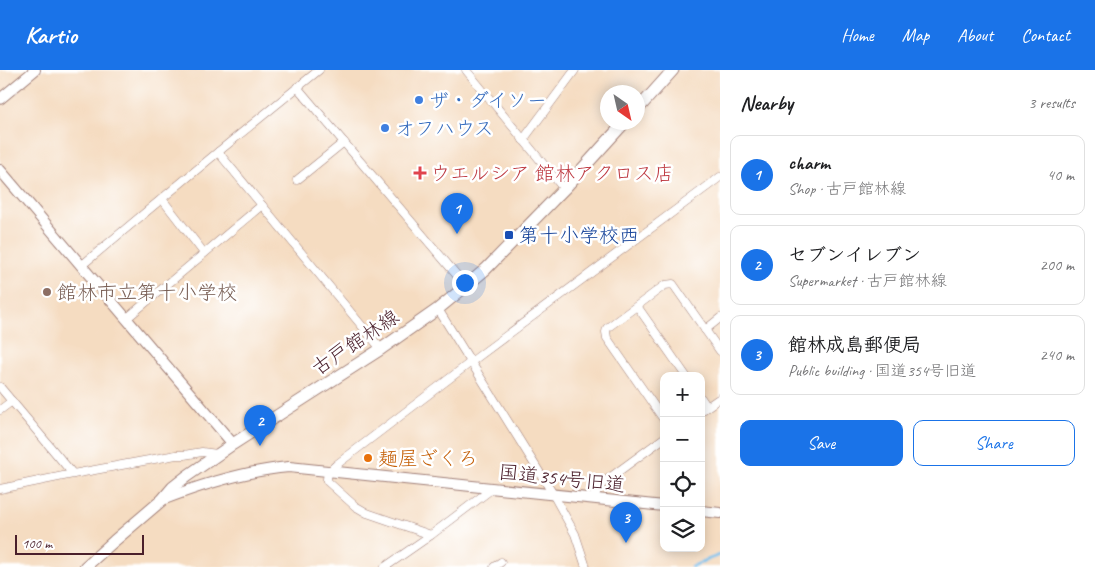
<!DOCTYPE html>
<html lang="en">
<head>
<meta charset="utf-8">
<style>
  :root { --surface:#fff; --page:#f6f6f6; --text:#202124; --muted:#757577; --line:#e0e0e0; --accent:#1a73e8 }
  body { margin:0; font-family:Caveat,"Klee One",sans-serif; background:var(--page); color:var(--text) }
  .controls { position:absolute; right:15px; bottom:15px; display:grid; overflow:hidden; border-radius:10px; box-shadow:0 2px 12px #0003 }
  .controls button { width:45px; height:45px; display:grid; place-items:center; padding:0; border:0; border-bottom:1px solid var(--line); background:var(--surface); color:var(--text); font:25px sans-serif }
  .compass { position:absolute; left:600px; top:15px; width:45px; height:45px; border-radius:50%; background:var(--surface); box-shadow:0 2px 12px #0003; rotate:146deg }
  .scale { position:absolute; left:15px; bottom:12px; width:129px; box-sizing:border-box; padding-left:5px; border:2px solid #4a1f2b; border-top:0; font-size:14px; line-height:18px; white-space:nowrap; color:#4a1f2b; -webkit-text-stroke:4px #fff; paint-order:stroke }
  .you { position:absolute; left:464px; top:212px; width:18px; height:18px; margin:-12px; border:4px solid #fff; border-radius:50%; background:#1a73e8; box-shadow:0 0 0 8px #1a73e833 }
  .badge { display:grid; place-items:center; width:32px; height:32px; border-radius:50%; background:var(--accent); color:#fff; font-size:16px; font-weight:700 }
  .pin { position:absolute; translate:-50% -41px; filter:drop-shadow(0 1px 2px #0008) }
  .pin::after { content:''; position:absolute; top:26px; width:18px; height:15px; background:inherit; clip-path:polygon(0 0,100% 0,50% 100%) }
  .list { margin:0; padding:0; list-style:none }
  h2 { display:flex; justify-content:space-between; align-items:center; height:65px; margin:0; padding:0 20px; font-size:21px }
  h2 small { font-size:16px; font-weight:400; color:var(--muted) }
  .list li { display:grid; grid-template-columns:32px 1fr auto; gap:15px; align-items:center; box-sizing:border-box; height:80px; margin:0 10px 10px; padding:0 10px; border:1px solid var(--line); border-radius:10px }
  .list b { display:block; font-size:19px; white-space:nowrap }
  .list p { margin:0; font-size:16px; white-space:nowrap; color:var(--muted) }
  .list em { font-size:16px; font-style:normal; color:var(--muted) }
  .actions { display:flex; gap:10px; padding:15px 20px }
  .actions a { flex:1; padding:11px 0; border:1px solid var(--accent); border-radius:10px; text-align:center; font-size:18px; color:var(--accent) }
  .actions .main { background:var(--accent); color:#fff }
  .icon { flex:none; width:28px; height:28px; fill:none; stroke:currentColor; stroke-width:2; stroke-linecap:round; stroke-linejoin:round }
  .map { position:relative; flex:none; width:720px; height:497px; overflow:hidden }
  header { display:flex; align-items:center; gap:30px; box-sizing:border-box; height:70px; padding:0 25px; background:var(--accent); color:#fff }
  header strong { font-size:24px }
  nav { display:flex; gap:28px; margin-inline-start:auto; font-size:18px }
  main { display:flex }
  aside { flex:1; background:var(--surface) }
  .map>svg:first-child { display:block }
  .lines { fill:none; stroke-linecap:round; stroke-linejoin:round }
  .stream { stroke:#74c0ee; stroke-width:2.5 }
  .minor-casing { stroke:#a07e76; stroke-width:9 }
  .tertiary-casing { stroke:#a07e76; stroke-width:12 }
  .secondary-casing { stroke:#a07e76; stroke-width:13 }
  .minor { stroke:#fff; stroke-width:8 }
  .tertiary { stroke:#fff; stroke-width:10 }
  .secondary { stroke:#fff; stroke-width:11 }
  .shop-dot { fill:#3f7fe0; stroke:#fff; stroke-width:2 }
  .health-dot { fill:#e0444e; stroke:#fff; stroke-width:2 }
  .transit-dot { fill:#1a4fb4; stroke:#fff; stroke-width:2 }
  .education-dot { fill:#8d6e63; stroke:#fff; stroke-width:2 }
  .food-dot { fill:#e8710a; stroke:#fff; stroke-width:2 }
  .labels { text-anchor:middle; stroke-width:5; stroke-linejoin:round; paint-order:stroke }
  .shop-label { font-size:20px; fill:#366cbe; stroke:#fff; text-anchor:start }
  .health-label { font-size:20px; fill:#be3a42; stroke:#fff; text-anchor:start }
  .transit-label { font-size:20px; fill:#164399; stroke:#fff; text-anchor:start }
  .education-label { font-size:20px; fill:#785e54; stroke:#fff; text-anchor:start }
  .street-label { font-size:20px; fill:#4a1f2b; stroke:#fff }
  .food-label { font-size:20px; fill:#c56008; stroke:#fff; text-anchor:start }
</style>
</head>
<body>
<header>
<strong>Kartio</strong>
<nav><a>Home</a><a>Map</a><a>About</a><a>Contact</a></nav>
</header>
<main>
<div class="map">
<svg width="720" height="497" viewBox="0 0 720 497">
  <rect width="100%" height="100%" fill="#fff"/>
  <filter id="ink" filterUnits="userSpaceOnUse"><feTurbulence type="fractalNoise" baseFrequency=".02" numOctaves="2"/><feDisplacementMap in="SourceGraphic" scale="10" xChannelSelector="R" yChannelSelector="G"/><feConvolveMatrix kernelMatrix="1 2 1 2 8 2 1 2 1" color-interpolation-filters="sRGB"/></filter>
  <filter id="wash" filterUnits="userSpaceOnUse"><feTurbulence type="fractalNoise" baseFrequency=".0096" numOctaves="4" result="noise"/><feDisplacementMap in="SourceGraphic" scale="20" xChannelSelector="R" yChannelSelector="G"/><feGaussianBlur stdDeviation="1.12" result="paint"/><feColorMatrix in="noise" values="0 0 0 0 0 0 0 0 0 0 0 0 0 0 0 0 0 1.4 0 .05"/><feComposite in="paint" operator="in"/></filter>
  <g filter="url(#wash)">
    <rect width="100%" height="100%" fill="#f5dcc1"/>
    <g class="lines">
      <!-- stream -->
      <path class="stream" d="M691 497 704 491 720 485"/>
    </g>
  </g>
  <g filter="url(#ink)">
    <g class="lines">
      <defs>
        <g id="minor">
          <path d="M466 0 564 119"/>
          <path d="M297 17 466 216"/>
          <path d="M523 70 575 0"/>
          <path d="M218 82 381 279"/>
          <path d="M297 110 344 72"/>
          <path d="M162 129 204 183"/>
          <path d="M81 196 218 82 319 0"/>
          <path d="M637 236 686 306"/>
          <path d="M438 239 553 424 575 464 586 497"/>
          <path d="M126 249 262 135"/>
          <path d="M705 260 720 248"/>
          <path d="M0 317 73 404"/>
          <path d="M701 328 707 337"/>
          <path d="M0 340 12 331"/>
          <path d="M701 341 720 328"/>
          <path d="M664 350 607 268 606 262 607 258 665 215 673 214 720 281"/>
          <path d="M0 419 73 404 176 385H184L202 382 217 384"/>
          <path d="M593 428 598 419 604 412 664 368"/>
          <path d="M431 465 367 443 355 436 327 411C326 404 331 399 336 395L471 292 720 107"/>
          <path d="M385 497 431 465 493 418"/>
          <path d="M494 497 501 492"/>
        </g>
        <g id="tertiary">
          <path d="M0 29 35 0"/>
          <path d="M0 100 233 374"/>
          <path d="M162 430C203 414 244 401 289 397L664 436"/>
          <path d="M701 441 720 443"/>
        </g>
        <g id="secondary">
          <path d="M638 39 673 0"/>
          <path d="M85 497 114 471 162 430 173 417 187 406 233 374 381 279 438 239 466 216 486 199 564 119 625 52"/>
        </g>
      </defs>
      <!-- minor casing -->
      <use href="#minor" class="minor-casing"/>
      <!-- tertiary casing -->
      <use href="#tertiary" class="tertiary-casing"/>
      <!-- secondary casing -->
      <use href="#secondary" class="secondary-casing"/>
      <!-- minor -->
      <use href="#minor" class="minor"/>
      <!-- tertiary -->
      <use href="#tertiary" class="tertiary"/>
      <!-- secondary -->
      <use href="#secondary" class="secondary"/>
    </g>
  </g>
  <!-- markers -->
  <g class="shop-dot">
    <circle cx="419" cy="30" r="5"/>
    <circle cx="385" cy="58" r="5"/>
  </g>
  <path class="health-dot" d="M417.5 95.5h5v5h5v5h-5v5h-5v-5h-5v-5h5z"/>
  <rect class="transit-dot" x="504" y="160" width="10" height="10" rx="2.5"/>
  <circle class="education-dot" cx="47" cy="222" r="5"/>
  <circle class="food-dot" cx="368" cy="388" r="5"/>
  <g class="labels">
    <!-- shop labels -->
    <g class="shop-label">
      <text x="429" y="37">ザ・ダイソー</text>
      <text x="395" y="65">オフハウス</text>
    </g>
    <!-- health labels -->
    <g class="health-label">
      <text x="430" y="110">ウエルシア 館林アクロス店</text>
    </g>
    <!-- transit labels -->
    <g class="transit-label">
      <text x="519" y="172">第十小学校西</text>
    </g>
    <!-- education labels -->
    <g class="education-label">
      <text x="57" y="229">館林市立第十小学校</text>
    </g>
    <!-- street labels -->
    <g class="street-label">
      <text transform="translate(355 272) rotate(-34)" y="7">古戸館林線</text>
      <text transform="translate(562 408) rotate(6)" y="7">国道354号旧道</text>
    </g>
    <!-- food labels -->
    <g class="food-label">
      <text x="378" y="395">麺屋ざくろ</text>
    </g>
  </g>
</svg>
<div class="controls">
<button>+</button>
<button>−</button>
<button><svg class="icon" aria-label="locate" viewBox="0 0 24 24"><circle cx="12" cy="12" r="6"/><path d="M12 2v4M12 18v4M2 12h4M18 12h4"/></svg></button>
<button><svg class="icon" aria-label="layers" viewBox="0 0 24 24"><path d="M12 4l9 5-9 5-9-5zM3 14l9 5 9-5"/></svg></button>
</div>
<svg class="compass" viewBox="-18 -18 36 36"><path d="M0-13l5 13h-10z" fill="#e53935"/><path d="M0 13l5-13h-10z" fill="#757577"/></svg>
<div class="scale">100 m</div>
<div class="you"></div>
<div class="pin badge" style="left:457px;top:164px">1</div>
<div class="pin badge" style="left:260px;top:376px">2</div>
<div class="pin badge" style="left:626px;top:473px">3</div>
</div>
<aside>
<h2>Nearby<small>3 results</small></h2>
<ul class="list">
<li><span class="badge">1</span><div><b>charm</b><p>Shop · 古戸館林線</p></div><em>40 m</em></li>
<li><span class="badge">2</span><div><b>セブンイレブン</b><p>Supermarket · 古戸館林線</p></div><em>200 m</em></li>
<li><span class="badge">3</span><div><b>館林成島郵便局</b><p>Public building · 国道354号旧道</p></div><em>240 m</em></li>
</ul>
<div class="actions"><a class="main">Save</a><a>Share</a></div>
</aside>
</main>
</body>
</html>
